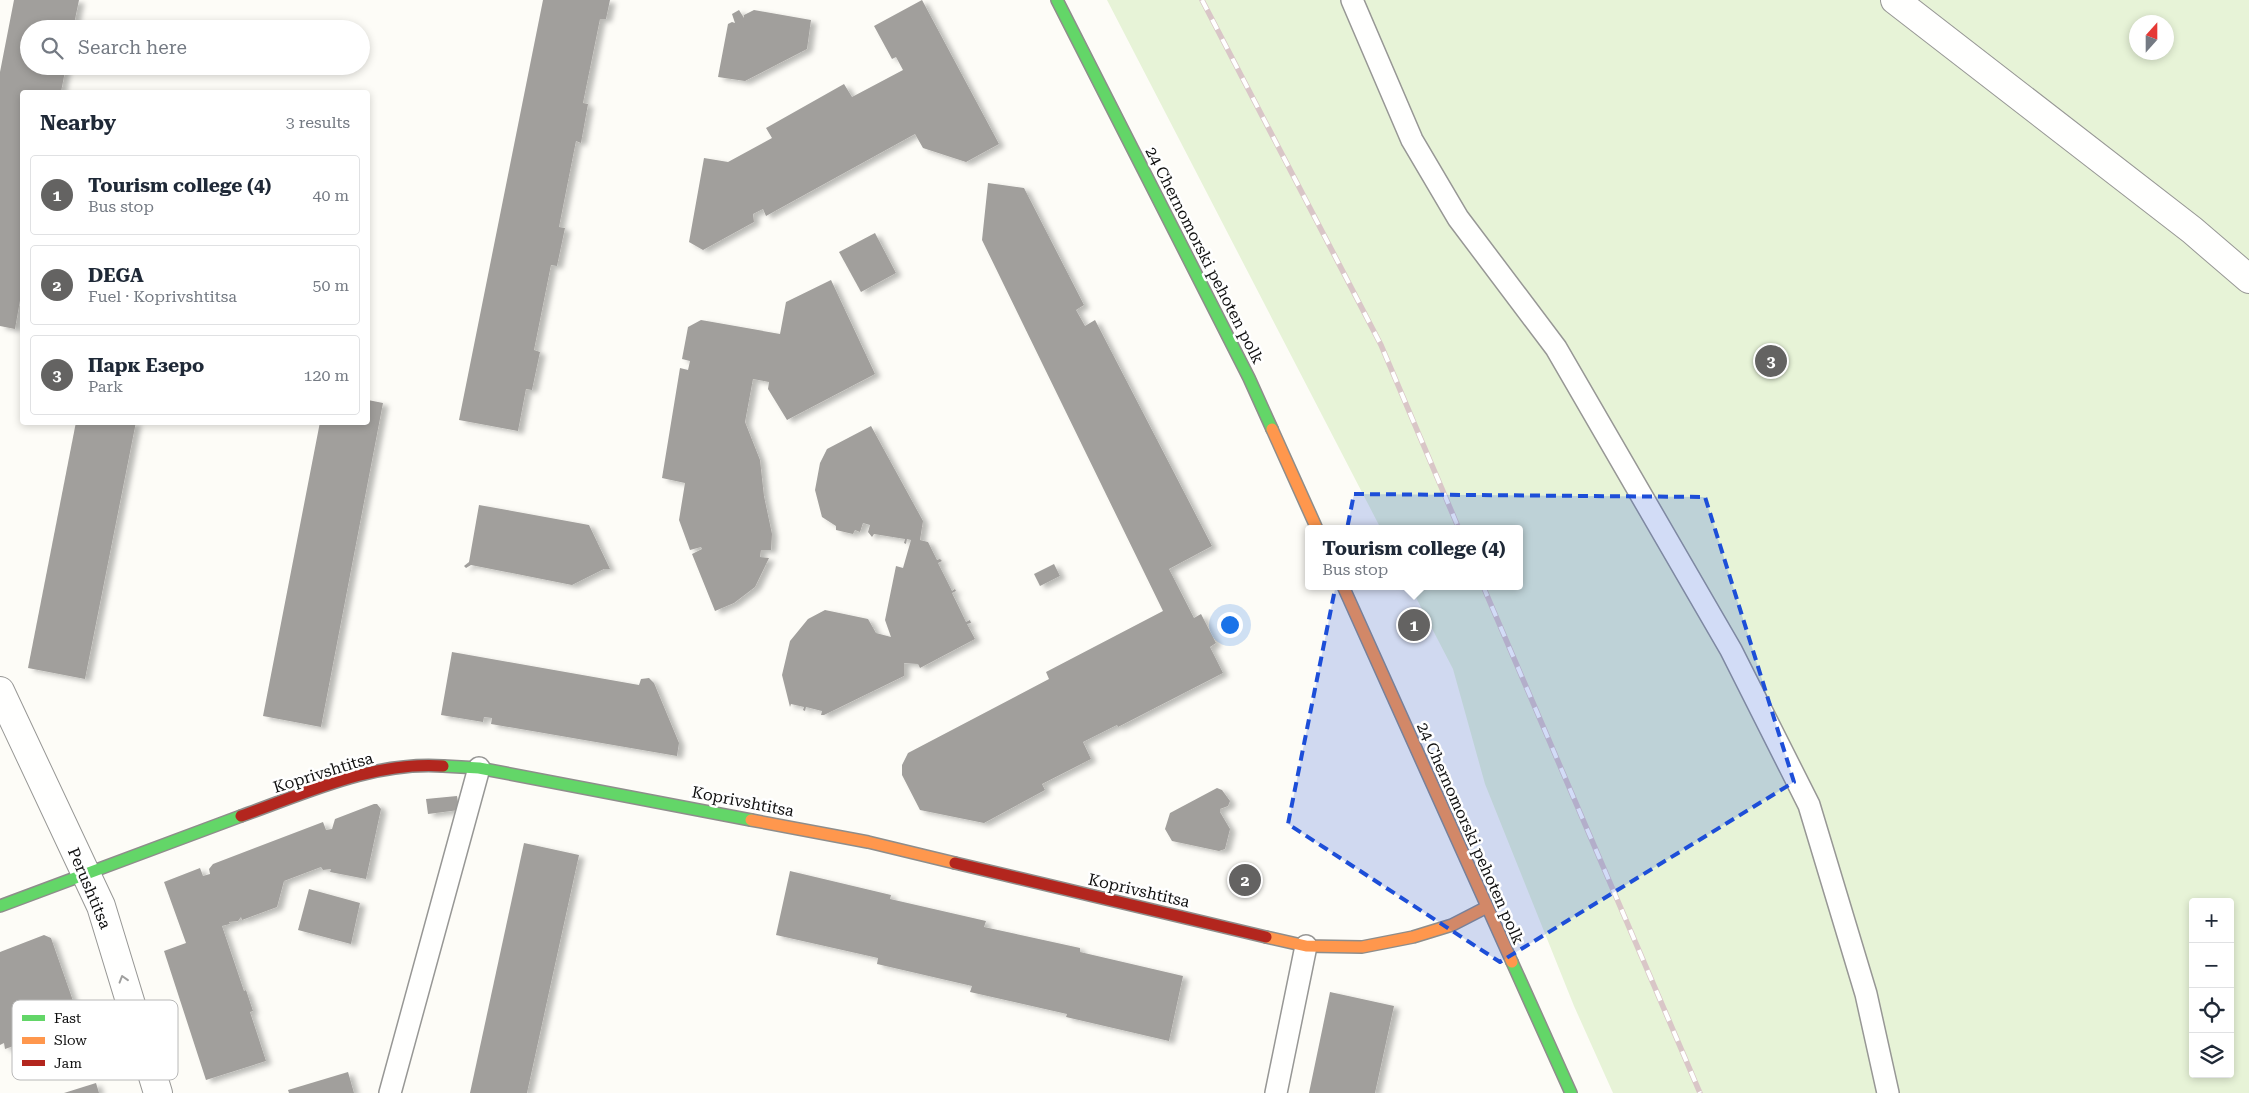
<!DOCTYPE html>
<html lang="en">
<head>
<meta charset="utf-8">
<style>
  :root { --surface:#fff; --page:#f2f2f3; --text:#1f2937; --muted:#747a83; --line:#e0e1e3; --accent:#646362 }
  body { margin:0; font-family:"Roboto Serif",serif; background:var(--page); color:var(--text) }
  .controls { position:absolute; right:15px; bottom:15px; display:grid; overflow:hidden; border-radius:5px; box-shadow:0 2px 8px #0003 }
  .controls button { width:45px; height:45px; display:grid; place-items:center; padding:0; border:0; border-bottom:1px solid var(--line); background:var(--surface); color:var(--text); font:25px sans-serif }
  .compass { position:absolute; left:2129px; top:15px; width:45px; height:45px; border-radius:50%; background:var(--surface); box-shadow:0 2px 8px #0003; rotate:21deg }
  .you { position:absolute; left:1229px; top:624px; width:18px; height:18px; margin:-12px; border:4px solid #fff; border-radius:50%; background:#1a73e8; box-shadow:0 0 0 8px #1a73e833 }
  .badge { display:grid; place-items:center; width:32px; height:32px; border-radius:50%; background:var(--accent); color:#fff; font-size:16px; font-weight:700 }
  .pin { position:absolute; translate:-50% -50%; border:2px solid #fff; box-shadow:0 1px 5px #0006 }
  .popup { position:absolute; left:1305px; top:525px; width:218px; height:65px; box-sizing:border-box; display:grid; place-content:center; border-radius:5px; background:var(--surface); filter:drop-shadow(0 1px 4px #0005); font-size:16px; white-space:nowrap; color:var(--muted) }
  .popup b { font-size:19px; color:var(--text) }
  .popup::after { content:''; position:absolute; left:50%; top:100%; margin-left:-10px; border:10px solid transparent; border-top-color:var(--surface) }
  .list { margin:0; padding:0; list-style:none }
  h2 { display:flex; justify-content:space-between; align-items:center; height:65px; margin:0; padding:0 20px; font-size:21px }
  h2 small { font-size:16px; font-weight:400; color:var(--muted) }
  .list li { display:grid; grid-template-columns:32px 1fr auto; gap:15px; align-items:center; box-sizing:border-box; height:80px; margin:0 10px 10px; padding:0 10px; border:1px solid var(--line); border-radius:5px }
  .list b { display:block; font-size:19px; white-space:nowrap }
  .list p { margin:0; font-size:16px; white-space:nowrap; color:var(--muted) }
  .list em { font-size:16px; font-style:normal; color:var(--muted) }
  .icon { flex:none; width:28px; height:28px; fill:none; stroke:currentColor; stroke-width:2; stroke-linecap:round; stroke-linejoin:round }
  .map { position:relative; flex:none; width:2249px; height:1093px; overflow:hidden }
  .search { position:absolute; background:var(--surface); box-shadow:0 2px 8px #0003; left:20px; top:20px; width:350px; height:55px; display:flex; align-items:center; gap:12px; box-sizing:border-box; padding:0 18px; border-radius:28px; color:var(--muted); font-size:19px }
  .panel { position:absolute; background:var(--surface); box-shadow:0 2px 8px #0003; left:20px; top:90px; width:350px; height:335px; border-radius:5px }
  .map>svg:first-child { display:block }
  .green { fill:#e7f3d7; fill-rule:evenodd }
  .building { fill:#a19f9c; filter:url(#shadow) }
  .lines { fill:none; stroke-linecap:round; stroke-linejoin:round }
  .lane-casing { stroke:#979795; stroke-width:24 }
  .street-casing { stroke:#979795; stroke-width:30 }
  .fast-casing { stroke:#8e8d8b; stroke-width:14 }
  .slow-casing { stroke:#8e8d8b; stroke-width:14 }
  .jam-casing { stroke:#8e8d8b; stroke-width:14 }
  .lane { stroke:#fffffe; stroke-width:21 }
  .street { stroke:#fffffe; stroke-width:28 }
  .fast { stroke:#63d668; stroke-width:11 }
  .slow { stroke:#ff974d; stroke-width:11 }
  .jam { stroke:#b3261e; stroke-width:11 }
  .rail-casing { stroke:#d9c6c7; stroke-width:5.5 }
  .rail { stroke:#fff; stroke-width:4; stroke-dasharray:11; stroke-linecap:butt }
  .oneway { stroke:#a0a09f }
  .marked { fill:#1d4ed8; fill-opacity:0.2; stroke:#1d4ed8; stroke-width:4; stroke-dasharray:10 6; stroke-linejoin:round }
  .labels { text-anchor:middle; stroke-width:5; stroke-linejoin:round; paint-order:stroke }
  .street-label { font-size:16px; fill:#111; stroke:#fff }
  .key { fill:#fff; stroke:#b8b8b8; stroke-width:1 }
  .key-label { font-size:14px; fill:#111 }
</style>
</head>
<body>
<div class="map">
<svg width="2249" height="1093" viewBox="0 0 2249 1093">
  <defs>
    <filter id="shadow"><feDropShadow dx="5.5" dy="3" stdDeviation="2.5" flood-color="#0004"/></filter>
  </defs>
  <rect width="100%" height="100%" fill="#fdfcf7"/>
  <!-- green -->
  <path class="green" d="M1107 0H2249V1093H1613L1574 1006 1485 784 1453 669 1410 586H1519V529H1381ZM2136 22H2166V52H2136ZM2193 902H2230V1074H2193Z"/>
  <!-- building -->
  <g class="building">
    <path d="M14 0H79L73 29H29V66H66L61 92H22V289L15 329 0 326V72Z"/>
    <path d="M543 0H610L606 19H600L583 103 588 104 581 143 576 141 559 227 565 228 557 266 551 265 534 350 540 352 532 390 526 389 518 431 459 420Z"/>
    <path d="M922 0 999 144 966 162 923 148 915 134 766 216 763 209 753 214 754 222 703 250 689 242 704 158 728 162 772 138 766 128 844 84 852 97 903 70 896 57 892 59 874 26Z"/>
    <path d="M739 10 744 18V15L754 10 811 20 807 49 745 81 718 77 728 24 732 22 735 23 732 14Z"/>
    <path d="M988 183 1024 188 1084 305 1076 310 1085 326 1095 320 1212 546 1169 569 1194 618 1201 614 1216 643 1210 647 1223 673 1118 727 1117 725 1083 742 1091 759 1042 784 1045 790 984 823 920 810 902 775V765L908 753 1049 679 1046 672 1163 611 982 240Z"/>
    <path d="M875 233 896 273 861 292 839 252Z"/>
    <path d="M831 280 875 374 787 420 768 389 769 382 753 379 745 422 760 460 764 496 772 534 771 550H761L760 557 769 558 755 587 734 603 715 611 692 554 702 549 701 547 690 550 679 520 685 483 662 478 680 368 688 370 690 361 682 359 688 327 701 320 780 334 786 302Z"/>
    <path d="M368 400 383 403 321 727 263 716 320 422H368Z"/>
    <path d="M76 422H136L85 679 28 668Z"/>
    <path d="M871 426 923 521 920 540 928 542 937 560 940 559 942 561 938 563 952 591 955 589 956 591 952 593 966 622 970 620 971 623 967 624 975 639 920 668 918 664 904 663V676L824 715H821L822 711 806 707 805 711 803 710 804 707 791 704 790 707 782 675 790 641 808 619 825 610 868 619 876 633 891 637 885 620 896 566 903 568 911 540 907 539 906 544 904 543 905 539 874 534 872 537 868 532 870 525 863 523 860 532 855 530 853 534 836 530V526L822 517 815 490 820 463 827 449Z"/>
    <path d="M479 505 589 525 610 569H604L572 585 471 565 466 568 464 566 469 562Z"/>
    <path d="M1054 564 1060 576 1040 586 1034 574Z"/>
    <path d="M452 652 639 685 641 679 649 678 654 683 679 743 677 756 491 724 492 718 484 717 483 722 441 715Z"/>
    <path d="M1217 788 1222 790 1230 801 1228 806 1220 809V812L1230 829 1225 849 1219 851 1172 841 1165 829 1170 813Z"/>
    <path d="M457 796 459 810 428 814 426 799Z"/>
    <path d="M374 804H377L381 809 366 879 330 872 331 869 323 870 321 867 284 881 277 907 242 920 241 917 238 921 229 922 230 924 222 926 244 991 246 990 253 1011 250 1012 266 1061 206 1080 164 951 186 943 164 882 200 868 203 876 210 874 209 869 213 864 323 822 326 830 332 829 335 819Z"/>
    <path d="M524 843 579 855 527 1093H470Z"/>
    <path d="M790 871 891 895 890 899 986 921 984 927 1080 948V952L1183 976 1169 1041 1066 1017 1067 1014 970 992 972 986 877 964 878 958 776 935Z"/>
    <path d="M309 889 360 903 351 944 298 930Z"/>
    <path d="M44 935 51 938 85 1035 53 1047 45 1035 5 1049 4 1043 0 1045V952Z"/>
    <path d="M1330 992 1394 1006 1375 1093H1309Z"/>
    <path d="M348 1072 354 1093H289L288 1090Z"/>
    <path d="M96 1083 99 1093H64Z"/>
  </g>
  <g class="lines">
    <defs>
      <g id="lane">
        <path d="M1352 0 1412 140 1458 218 1556 348 1731 650 1809 805 1866 994 1888 1093"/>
        <path d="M390 1093 479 768"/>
        <path d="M1276 1093 1306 946"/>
      </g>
      <g id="street">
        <path d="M1895 0 2192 230 2249 279"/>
        <path d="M0 691 101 906 158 1093"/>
      </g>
      <g id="fast">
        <path d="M1057 0 1249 378 1272 429"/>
        <path d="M443 766 479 768 751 820"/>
        <path d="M0 906 241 816"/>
        <path d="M1512 962 1571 1093"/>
      </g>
      <g id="slow">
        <path d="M1272 429 1317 529"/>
        <path d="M1343 586 1512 962"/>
        <path d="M751 820 868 842 955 863"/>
        <path d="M1266 937 1306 946 1362 947 1413 937 1452 925 1487 907"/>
      </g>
      <g id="jam">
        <path d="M241 816C306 793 373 761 443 766"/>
        <path d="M955 863 1266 937"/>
      </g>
    </defs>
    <!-- lane casing -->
    <use href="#lane" class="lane-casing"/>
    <!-- street casing -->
    <use href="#street" class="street-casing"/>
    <!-- fast casing -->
    <use href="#fast" class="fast-casing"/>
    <!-- slow casing -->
    <use href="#slow" class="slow-casing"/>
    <!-- jam casing -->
    <use href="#jam" class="jam-casing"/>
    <!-- lane -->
    <use href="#lane" class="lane"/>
    <!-- street -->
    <use href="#street" class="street"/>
    <!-- fast -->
    <use href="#fast" class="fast"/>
    <!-- slow -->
    <use href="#slow" class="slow"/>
    <!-- jam -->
    <use href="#jam" class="jam"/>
    <defs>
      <g id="rail">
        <path d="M1202 0 1381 345 1459 529"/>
        <path d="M1483 586 1700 1093"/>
      </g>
    </defs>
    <!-- rail casing -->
    <use href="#rail" class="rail-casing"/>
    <!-- rail -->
    <use href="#rail" class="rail"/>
  </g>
  <!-- one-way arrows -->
  <defs><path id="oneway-chevron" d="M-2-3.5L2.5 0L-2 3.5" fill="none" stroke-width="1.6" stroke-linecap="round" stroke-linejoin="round" transform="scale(1.25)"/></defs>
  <use class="oneway" href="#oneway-chevron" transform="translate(123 979) rotate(-107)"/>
  <!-- marked area -->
  <path class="marked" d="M1354 494 1705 497 1794 782 1500 962 1288 824Z"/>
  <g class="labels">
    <!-- street labels -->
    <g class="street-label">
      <text transform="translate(1205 255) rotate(63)" y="6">24 Chernomorski pehoten polk</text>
      <text transform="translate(323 772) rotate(-17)" y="6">Koprivshtitsa</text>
      <text transform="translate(743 801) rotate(11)" y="6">Koprivshtitsa</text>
      <text transform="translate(1471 833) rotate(66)" y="6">24 Chernomorski pehoten polk</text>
      <text transform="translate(90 888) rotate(67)" y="6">Perushtitsa</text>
      <text transform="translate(1139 890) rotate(13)" y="6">Koprivshtitsa</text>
    </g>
  </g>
  <!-- legend -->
  <rect x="12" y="1000" width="166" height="80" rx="8" class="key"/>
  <rect x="22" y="1015" width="23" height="6" fill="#63d668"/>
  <rect x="22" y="1037" width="23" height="7" fill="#ff974d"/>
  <rect x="22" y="1060" width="23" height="6" fill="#b3261e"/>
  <g class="key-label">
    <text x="54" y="1023">Fast</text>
    <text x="54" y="1045">Slow</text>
    <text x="54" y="1068">Jam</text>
  </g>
</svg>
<div class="controls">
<button>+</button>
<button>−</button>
<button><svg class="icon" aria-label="locate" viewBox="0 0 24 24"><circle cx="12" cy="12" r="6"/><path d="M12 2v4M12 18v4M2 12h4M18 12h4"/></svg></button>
<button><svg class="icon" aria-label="layers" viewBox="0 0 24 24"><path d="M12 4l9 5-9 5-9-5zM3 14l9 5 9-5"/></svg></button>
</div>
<svg class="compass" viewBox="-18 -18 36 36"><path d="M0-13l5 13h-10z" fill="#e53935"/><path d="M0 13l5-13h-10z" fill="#747a83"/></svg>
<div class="you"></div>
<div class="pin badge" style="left:1414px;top:625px">1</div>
<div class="popup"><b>Tourism college (4)</b>Bus stop</div>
<div class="pin badge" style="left:1245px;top:880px">2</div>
<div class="pin badge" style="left:1771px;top:361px">3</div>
<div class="search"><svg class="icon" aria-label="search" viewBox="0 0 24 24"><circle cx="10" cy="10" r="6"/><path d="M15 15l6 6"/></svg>Search here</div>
<section class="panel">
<h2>Nearby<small>3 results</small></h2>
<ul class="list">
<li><span class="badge">1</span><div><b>Tourism college (4)</b><p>Bus stop</p></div><em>40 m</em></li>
<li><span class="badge">2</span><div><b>DEGA</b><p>Fuel · Koprivshtitsa</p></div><em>50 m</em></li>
<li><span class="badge">3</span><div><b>Парк Езеро</b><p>Park</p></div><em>120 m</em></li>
</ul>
</section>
</div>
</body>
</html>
